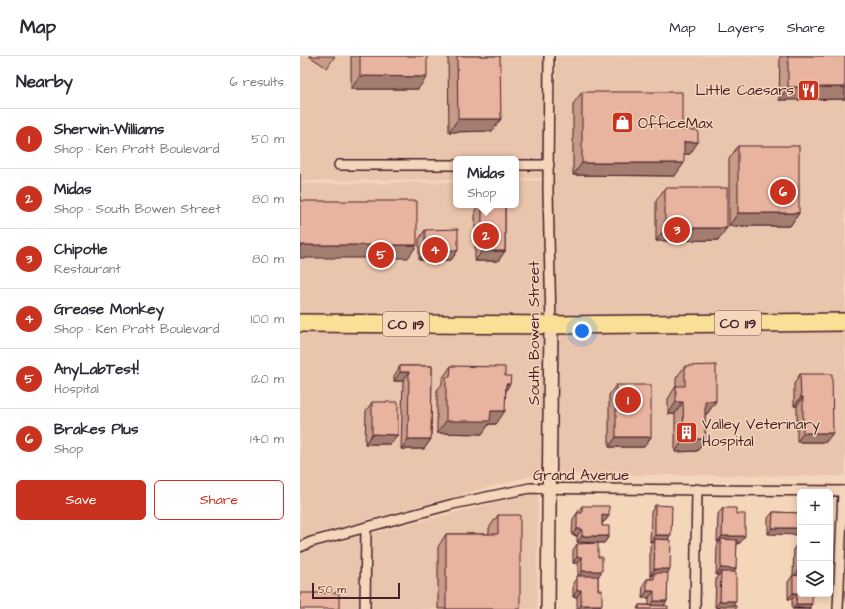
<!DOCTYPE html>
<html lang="en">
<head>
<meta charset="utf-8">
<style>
  :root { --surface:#fff; --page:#f7f7f7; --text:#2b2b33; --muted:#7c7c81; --line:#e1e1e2; --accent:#c8321e }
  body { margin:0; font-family:"Architects Daughter",sans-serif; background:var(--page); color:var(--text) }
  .controls { position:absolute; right:12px; bottom:12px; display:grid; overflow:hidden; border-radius:6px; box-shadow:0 2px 10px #0003 }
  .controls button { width:36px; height:36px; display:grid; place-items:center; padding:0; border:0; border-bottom:1px solid var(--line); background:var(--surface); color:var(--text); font:20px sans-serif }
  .scale { position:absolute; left:12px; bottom:10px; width:88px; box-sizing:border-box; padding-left:4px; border:2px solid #4a1f2b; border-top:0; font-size:11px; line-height:14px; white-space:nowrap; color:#4a1f2b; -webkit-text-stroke:3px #f4d6ba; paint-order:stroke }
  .you { position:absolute; left:282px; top:275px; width:14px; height:14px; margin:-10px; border:3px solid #fff; border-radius:50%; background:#1a73e8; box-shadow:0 0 0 6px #1a73e833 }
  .badge { display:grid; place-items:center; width:26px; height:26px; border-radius:50%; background:var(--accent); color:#fff; font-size:13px; font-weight:700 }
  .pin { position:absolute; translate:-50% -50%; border:2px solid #fff; box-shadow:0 1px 4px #0006 }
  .popup { position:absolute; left:153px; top:100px; width:66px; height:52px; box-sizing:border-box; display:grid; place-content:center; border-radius:6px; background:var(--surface); filter:drop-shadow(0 1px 3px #0005); font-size:13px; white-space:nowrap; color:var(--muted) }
  .popup b { font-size:15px; color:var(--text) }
  .popup::after { content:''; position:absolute; left:50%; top:100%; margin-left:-8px; border:8px solid transparent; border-top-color:var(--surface) }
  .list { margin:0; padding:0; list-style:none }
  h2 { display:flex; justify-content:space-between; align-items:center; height:52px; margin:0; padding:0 16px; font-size:17px }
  h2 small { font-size:13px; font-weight:400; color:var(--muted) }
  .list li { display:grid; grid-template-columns:26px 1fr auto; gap:12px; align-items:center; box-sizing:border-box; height:60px; padding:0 16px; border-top:1px solid var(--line) }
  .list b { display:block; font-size:15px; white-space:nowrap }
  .list p { margin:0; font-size:13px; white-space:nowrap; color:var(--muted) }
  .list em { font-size:13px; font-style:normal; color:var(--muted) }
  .actions { display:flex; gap:8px; padding:12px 16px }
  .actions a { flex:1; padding:9px 0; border:1px solid var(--accent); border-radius:6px; text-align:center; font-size:14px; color:var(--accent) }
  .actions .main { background:var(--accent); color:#fff }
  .icon { flex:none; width:22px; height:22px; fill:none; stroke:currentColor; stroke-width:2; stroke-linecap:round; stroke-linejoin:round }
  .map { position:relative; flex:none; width:545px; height:553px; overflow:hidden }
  header { display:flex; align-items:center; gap:24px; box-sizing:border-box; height:56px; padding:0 20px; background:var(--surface); border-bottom:1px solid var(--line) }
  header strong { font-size:19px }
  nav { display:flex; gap:22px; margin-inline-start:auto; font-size:14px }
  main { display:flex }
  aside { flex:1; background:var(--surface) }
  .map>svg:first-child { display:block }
  .built { fill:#eac5ad }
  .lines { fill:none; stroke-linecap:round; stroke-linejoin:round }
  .street-casing { stroke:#4a1f2b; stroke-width:12 }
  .secondary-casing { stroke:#4a1f2b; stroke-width:16 }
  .highway-casing { stroke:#4a1f2b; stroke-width:20 }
  .street { stroke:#f4d6ba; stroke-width:9 }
  .secondary { stroke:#f4d6ba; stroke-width:13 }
  .highway { stroke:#fadf96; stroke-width:17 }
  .wall { fill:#c89b89; stroke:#4a1f2b }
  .shaded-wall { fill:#a37e6f; stroke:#4a1f2b }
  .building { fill:#e9b49f; stroke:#4a1f2b }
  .labels { text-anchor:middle; stroke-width:3; stroke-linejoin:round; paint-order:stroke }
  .shield { fill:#f4d6ba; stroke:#7d5656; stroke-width:1 }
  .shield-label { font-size:14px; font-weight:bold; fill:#4a1f2b }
  .poi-label { font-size:15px; fill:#4a1f2b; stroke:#f4d6ba; text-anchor:start }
  .street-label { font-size:15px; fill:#4a1f2b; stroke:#f4d6ba }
</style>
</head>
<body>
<header>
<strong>Map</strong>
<nav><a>Map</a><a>Layers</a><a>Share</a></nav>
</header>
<main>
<aside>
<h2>Nearby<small>6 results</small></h2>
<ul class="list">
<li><span class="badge">1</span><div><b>Sherwin-Williams</b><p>Shop · Ken Pratt Boulevard</p></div><em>50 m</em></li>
<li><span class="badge">2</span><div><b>Midas</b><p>Shop · South Bowen Street</p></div><em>80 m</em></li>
<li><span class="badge">3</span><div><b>Chipotle</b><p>Restaurant</p></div><em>80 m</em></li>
<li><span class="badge">4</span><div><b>Grease Monkey</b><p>Shop · Ken Pratt Boulevard</p></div><em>100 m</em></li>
<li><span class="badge">5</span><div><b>AnyLabTest!</b><p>Hospital</p></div><em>120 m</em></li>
<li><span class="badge">6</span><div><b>Brakes Plus</b><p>Shop</p></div><em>140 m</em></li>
</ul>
<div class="actions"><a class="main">Save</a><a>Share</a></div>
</aside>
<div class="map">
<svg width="545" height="553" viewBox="0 0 545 553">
  <rect width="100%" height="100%" fill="#f4d6ba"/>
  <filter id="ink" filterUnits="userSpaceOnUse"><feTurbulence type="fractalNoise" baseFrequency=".025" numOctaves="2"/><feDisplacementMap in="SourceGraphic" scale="8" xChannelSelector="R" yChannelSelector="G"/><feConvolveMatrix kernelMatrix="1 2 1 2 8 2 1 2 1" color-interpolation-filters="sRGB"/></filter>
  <g filter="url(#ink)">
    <!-- built -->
    <g class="built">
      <path d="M0 0H244V122L216 123V103H156V123L0 125Z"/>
      <path d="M256 0H545V420L238 418 7 480 0 484V128L156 126V149H216V125L255 124Z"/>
      <path d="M230 438H238L237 553H0V498L13 492Z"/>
    </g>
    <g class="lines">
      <defs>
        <g id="street">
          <path d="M249 0 248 134 251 269"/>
          <path d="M39 109H156"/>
          <path d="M216 109H249"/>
          <path d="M0 491 11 486 153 448 230 432 299 433 545 435"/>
          <path d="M65 553 66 471"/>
          <path d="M395 553 397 433"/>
          <path d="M538 553 543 435"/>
        </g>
        <path id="secondary" d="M248 553 251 269"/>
        <path id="highway" d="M0 267 251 269 545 266"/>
      </defs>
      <!-- street casing -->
      <use href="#street" class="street-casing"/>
      <!-- secondary casing -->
      <use href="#secondary" class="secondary-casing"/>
      <!-- highway casing -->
      <use href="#highway" class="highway-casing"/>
      <!-- street -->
      <use href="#street" class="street"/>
      <!-- secondary -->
      <use href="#secondary" class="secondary"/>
      <!-- highway -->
      <use href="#highway" class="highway"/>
    </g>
    <!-- wall -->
    <g class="wall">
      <path d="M9 0H35L27 12Z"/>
      <path d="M51 0H127L118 33H51Z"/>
      <path d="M148 0H200L192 75 149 76Z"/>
      <path d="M480 0H545V43L479 44Z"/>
      <path d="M282 36 382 74 390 98H384L375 120 273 119V48Z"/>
      <path d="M438 90 499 157 490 170H429V103Z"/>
      <path d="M365 132 418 184 356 185V145Z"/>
      <path d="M179 149H205V195L198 205H175V154Z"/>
      <path d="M125 174 158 194 151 204H119V183Z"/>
      <path d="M100 310H132L131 383 124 393H101L103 325H94V320Z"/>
      <path d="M151 310 205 320 206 336 196 368H189L182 378 137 377V334L142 328V323Z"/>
      <path d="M385 310 416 345 407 358H405V383L397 395 375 396V358H368V343L376 330V322Z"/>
      <path d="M500 318 526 386H497V350H494V328Z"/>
      <path d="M316 329 344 391H309V339Z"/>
      <path d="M72 346 98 379 91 388H65L66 355Z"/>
      <path d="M355 449 371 479 368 483 370 513 367 517V545L364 550 368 553H337L339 549H349V542H342L343 529 347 523H350L352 519H350V490L353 486H350L351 456Z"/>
      <path d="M282 450 309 460 304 466H302V470L309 480 304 487 277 486V480L272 479 273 463Z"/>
      <path d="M423 452 436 458 440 487H437L434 516 432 550 436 553H418L419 552 415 551 416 522 419 519H416L417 490 419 486H417L418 458Z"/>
      <path d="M473 456 500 457 468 478V462Z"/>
      <path d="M198 459 220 553H138V491L146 478H189V472Z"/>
      <path d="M499 485 509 552 511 553H492V543H488V526L493 519 494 492Z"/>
      <path d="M277 488 298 521V534L302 549 299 553H277V541H273V527L278 520V507H273V494Z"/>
    </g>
    <!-- shaded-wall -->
    <g class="shaded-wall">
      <path d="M60 20 127 21 118 33H51Z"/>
      <path d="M488 31H545V43L479 44Z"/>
      <path d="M158 63H201L192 75 149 76Z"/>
      <path d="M384 86H398L390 98H375Z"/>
      <path d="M282 107H384L375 120 273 119Z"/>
      <path d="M438 157H499L490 170H429Z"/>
      <path d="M365 172H427L418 184 356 185Z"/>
      <path d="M0 189H117L108 202H0Z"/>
      <path d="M158 194 151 204H119L125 195Z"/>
      <path d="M182 195H205L198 205H175Z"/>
      <path d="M100 316H109L103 325H94Z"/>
      <path d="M206 328H210L202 341Z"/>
      <path d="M501 341H503L497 350H494Z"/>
      <path d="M405 345H416L407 358H396Z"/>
      <path d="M376 346H383L375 358H368Z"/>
      <path d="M191 355H205L196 368H189L182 378 137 377 146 365Z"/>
      <path d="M503 377H533L526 386H497Z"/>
      <path d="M72 378 98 379 91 388H65Z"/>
      <path d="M316 381H351L344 391H309Z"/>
      <path d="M108 383H131L124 393H101Z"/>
      <path d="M384 383H405L397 395 375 396Z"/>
      <path d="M302 459 309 460 304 466H298Z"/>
      <path d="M472 472H500V479L468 478Z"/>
      <path d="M277 473H282L277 480 272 479Z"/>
      <path d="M355 479H371L366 486 355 483 353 486H350Z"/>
      <path d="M282 480H309L304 487 277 486Z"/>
      <path d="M422 480H445L440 487 421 486V483L419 486H417Z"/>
      <path d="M277 501H282L278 507H273Z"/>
      <path d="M421 512 436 513 432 519 421 516 419 519H416Z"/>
      <path d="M354 513H370L366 520 354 517 352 519H350Z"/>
      <path d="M282 515H302L298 521 278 522Z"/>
      <path d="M498 515H500V522H493Z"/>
      <path d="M277 534H281L277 541H273Z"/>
      <path d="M347 535H354L349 542H342Z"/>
      <path d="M493 537H497L492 543H488Z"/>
      <path d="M354 545H367L363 551H349Z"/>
      <path d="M420 545H436L431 552 420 550 419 552 415 551Z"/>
      <path d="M496 548H512L508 553 496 552 495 553H493Z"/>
      <path d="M281 549H302L299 553H278Z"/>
    </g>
    <!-- building -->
    <g class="building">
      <path d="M60 0H127V21L60 20Z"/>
      <path d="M157 0H200L201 63H158Z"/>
      <rect x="488" y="0" width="57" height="31"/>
      <path d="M282 36H382V74H398V86H384V107H282Z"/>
      <rect x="438" y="90" width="61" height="67"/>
      <path d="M0 118V145H117V189H0Z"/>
      <rect x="365" y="132" width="62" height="40"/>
      <rect x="182" y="149" width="23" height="46"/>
      <path d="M158 173V194L125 195V174Z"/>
      <path d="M416 309V345H405V383H384L383 346H376V330H385V310Z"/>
      <path d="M100 310H132L131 383H108L109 316H100Z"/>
      <path d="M151 310 205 311V320H211L210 328H206L205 355H191L190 365H146V321H150Z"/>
      <path d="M500 318H532L533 377H503V341H501Z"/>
      <rect x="316" y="329" width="35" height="52"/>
      <path d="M72 346H98V379L72 378Z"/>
      <path d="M355 449 372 450 371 479H355Z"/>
      <path d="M282 450H309V460L302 459V470H309V480H282V473H277V457H282Z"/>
      <path d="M423 452H436V458H445V480H422Z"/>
      <path d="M473 456 500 457V472H472Z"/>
      <path d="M198 459H220V553H146V478H198Z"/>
      <path d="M355 483 371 484 370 513H354Z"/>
      <path d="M421 483 437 484 436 513 421 512Z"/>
      <path d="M499 485H500V515H498Z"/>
      <path d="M298 487V501H302V515H282V501H277V488Z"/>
      <path d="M421 516H436V545H420Z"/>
      <path d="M354 517H368L367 545H354V535H347V523H354Z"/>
      <path d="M493 519 500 520V538H512V548H496L497 537H493Z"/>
      <path d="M277 520H298V534H302V549H281V534H277Z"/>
      <rect x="0" y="537" width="39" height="16"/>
      <path d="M339 549 368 550V553H339Z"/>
      <rect x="420" y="550" width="16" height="3"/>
      <rect x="496" y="552" width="15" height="1"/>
    </g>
  </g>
  <!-- icons -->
  <defs>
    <symbol id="restaurant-square" viewBox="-11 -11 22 22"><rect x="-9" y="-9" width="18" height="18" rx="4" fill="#c8321e" stroke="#f4d6ba"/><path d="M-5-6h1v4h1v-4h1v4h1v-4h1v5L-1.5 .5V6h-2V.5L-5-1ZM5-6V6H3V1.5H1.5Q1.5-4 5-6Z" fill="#fff"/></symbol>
    <symbol id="shop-square" viewBox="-11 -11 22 22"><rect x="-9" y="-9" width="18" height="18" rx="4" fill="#c8321e" stroke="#f4d6ba"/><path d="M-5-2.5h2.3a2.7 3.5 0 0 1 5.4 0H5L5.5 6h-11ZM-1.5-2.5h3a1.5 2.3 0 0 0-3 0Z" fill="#fff"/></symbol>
    <symbol id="building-square" viewBox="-11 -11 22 22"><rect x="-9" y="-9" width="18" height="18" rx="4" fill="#c8321e" stroke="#f4d6ba"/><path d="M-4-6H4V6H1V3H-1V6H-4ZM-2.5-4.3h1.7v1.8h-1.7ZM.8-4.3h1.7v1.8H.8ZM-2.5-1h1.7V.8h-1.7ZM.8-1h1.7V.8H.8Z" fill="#fff"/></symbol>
  </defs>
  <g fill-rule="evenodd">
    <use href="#restaurant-square" x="496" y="22" width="25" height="25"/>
    <use href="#shop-square" x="310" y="54" width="25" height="25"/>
    <use href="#building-square" x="374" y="364" width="25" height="25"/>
  </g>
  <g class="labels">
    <!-- shield labels -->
    <g class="shield">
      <rect x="415" y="255" width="46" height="24" rx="3"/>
      <rect x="83" y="256" width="46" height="24" rx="3"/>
    </g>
    <g class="shield-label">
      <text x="438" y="272">CO 119</text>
      <text x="106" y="273">CO 119</text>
    </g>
    <!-- poi labels -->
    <g class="poi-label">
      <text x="494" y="39" text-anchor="end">Little Caesars</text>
      <text x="338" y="72">OfficeMax</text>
      <text x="402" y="373">Valley Veterinary<tspan x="402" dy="17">Hospital</tspan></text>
    </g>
    <!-- street labels -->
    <g class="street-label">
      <text transform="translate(234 277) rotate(-90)" y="5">South Bowen Street</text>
      <text x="281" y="424">Grand Avenue</text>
    </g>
  </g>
</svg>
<div class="controls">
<button>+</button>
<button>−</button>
<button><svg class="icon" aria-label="layers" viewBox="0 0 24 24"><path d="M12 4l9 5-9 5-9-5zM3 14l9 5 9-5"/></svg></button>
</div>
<div class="scale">50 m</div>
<div class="you"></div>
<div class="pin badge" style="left:328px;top:344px">1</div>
<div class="pin badge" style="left:186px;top:180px">2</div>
<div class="popup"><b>Midas</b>Shop</div>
<div class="pin badge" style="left:377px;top:174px">3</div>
<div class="pin badge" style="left:135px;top:194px">4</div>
<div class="pin badge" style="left:81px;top:199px">5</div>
<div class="pin badge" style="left:483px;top:136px">6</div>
</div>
</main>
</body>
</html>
